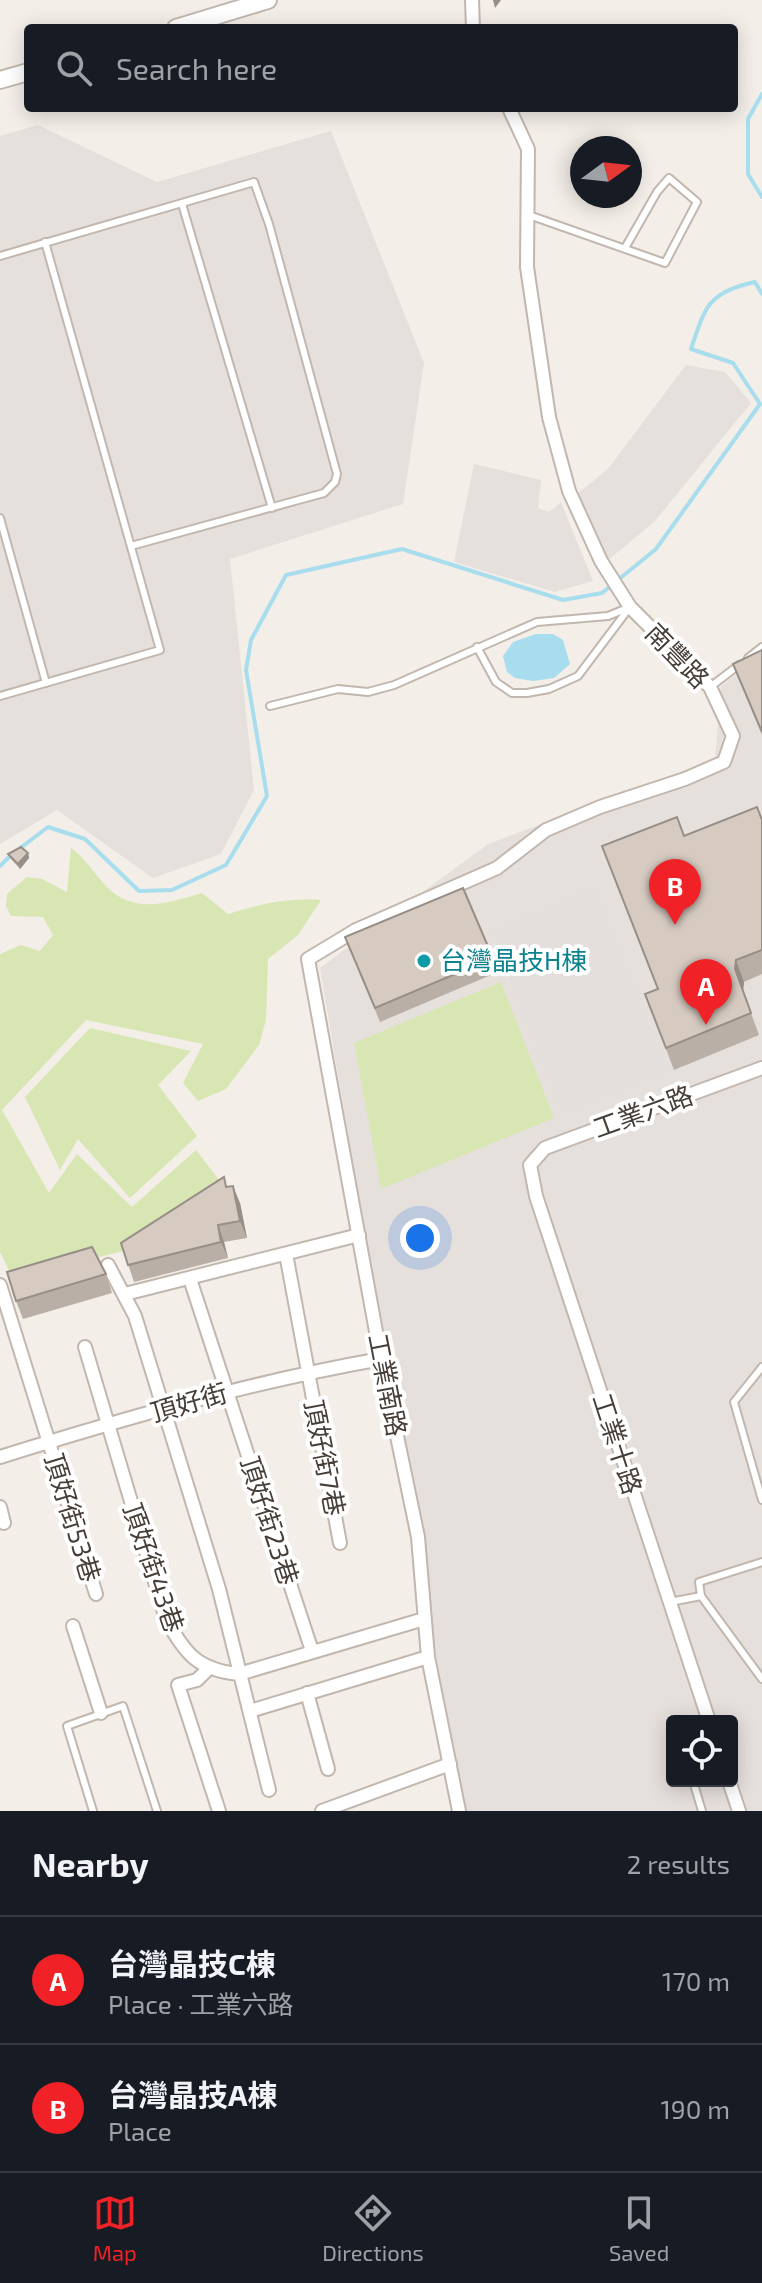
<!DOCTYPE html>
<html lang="en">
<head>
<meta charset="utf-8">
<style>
  :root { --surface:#171b24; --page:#242831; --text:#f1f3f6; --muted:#9ea1a6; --line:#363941; --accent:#f02227 }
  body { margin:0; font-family:"Exo 2","Noto Sans TC",sans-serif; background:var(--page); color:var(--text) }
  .controls { position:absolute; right:24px; bottom:24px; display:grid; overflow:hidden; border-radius:8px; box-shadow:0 4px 20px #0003 }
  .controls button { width:72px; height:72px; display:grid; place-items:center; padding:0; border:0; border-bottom:2px solid var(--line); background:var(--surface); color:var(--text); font:40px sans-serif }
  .compass { position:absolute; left:570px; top:136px; width:72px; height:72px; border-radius:50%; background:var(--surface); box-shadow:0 4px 20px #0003; rotate:75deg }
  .you { position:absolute; left:420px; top:1238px; width:28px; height:28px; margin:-20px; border:6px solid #fff; border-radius:50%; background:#1a73e8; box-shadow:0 0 0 12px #1a73e833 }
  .badge { display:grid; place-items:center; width:52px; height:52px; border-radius:50%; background:var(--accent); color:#fff; font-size:26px; font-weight:700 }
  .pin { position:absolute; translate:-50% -66px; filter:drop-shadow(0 2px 4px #0008) }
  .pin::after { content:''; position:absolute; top:42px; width:28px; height:24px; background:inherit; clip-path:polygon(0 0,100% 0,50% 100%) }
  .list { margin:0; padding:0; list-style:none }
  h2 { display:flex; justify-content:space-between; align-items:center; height:104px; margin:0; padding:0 32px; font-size:34px }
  h2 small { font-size:26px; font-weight:400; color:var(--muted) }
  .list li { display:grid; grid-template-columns:52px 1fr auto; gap:24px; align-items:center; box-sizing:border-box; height:128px; padding:0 32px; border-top:2px solid var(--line) }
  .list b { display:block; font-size:30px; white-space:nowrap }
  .list p { margin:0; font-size:26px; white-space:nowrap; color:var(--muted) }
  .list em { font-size:26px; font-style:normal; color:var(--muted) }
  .icon { flex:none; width:44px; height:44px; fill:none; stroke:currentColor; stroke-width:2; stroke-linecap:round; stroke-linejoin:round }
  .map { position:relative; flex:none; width:762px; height:1811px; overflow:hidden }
  .search { position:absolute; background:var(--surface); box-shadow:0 4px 20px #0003; left:24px; right:24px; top:24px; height:88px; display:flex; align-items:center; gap:20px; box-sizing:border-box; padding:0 28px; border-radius:8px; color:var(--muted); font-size:30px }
  .sheet { height:360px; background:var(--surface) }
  nav { display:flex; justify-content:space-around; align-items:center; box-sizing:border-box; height:112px; border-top:2px solid var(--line); background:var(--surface); font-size:22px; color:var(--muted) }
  nav a { display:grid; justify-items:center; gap:4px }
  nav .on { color:var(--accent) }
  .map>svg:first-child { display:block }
  .industrial { fill:#e6e0dd; fill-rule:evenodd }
  .green { fill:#d8e6b3 }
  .parking { fill:#e2dfdd }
  .water { fill:#a7dded }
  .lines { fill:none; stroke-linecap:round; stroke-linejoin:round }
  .stream { stroke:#a7dded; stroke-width:4 }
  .service-casing { stroke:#c1b7ae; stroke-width:10 }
  .minor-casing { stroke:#c1b7ae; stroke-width:16 }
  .tertiary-casing { stroke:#c1b7ae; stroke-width:20 }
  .service { stroke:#fff; stroke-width:6 }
  .minor { stroke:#fff; stroke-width:12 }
  .tertiary { stroke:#fff; stroke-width:16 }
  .wall { fill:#b9afa6 }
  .shaded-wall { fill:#968e87 }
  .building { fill:#d7cbc1; stroke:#968e87; stroke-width:2 }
  .culture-dot { fill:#0f9aa8; stroke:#fff; stroke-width:3 }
  .labels { text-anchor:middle; stroke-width:8; stroke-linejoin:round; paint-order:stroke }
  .street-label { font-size:26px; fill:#463e37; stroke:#fff }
  .culture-label { font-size:26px; fill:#0d838f; stroke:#fff; text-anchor:start }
</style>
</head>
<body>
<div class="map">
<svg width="762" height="1811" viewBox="0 0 762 1811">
  <rect width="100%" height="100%" fill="#f3eee8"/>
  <!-- industrial -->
  <g class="industrial">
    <path d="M38 125 157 182 331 131 424 363 403 504 230 559 254 790 221 854 153 878 57 810 0 844V136Z"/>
    <path d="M686 365 725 372 751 403 655 521 607 561 577 494 608 469Z"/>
    <path d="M474 464 541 480 538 508 549 512 561 502 593 581 555 592 454 562Z"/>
    <path d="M762 656V1811H462L320 968 488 844 715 759 721 686ZM672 1721H732V1781H672Z"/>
  </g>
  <!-- green -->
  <g class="green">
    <path d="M71 848C86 859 94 873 106 886 133 915 169 903 202 893L228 914C259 904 288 898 321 900L298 935 268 959 266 1020 259 1045 226 1089 198 1101 183 1083 203 1044 86 1020 2 1110 49 1193 77 1154 132 1207 196 1150 223 1185 127 1250 13 1279 0 1252V954L21 945 40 951 53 935 43 917 11 916 6 906 7 894 27 877 42 879 67 892Z"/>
    <path d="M501 982 554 1118 381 1189 354 1043Z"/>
    <path d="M90 1028 191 1051 158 1085 197 1136 130 1198 78 1139 60 1170 25 1097Z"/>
  </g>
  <!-- parking -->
  <path class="parking" d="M595 887 668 1072 562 1114 491 931Z"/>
  <!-- water -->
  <path class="water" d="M536 634H553L563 640 570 664 554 678 533 681 515 678 507 672 503 656 513 642Z"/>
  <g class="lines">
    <!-- stream -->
    <g class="stream">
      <path d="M762 94 748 119V174L762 197"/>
      <path d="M19 849 48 827 85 839 139 891 172 890 226 865 267 796 246 670 251 640 286 575 402 549 563 600 602 593 656 549 760 404 733 363 691 349C705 307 708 292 755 282L762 294"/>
      <path d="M0 866 12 854"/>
    </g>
    <defs>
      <g id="service">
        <path d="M182 204 272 508"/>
        <path d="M526 214 665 263 697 202 669 178 657 192 625 248"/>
        <path d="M0 256 254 182 269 224 337 474 335 482 324 493 131 546"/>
        <path d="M0 518 46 683"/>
        <path d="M477 647 496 682 512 693H527L549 689 578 676 630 607"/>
        <path d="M748 658 762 647"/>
        <path d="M710 687 739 665"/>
        <path d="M0 696 160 650 45 242"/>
        <path d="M270 706 338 689 368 692 394 685 537 622 608 616 630 607"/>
        <path d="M762 1367 734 1402 762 1500"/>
        <path d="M701 1596 699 1582 762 1562"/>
        <path d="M670 1602 701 1596 762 1679"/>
        <path d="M693 1781 702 1811"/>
        <path d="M93 1811 67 1726 123 1706 157 1811"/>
      </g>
      <g id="minor">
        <path d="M472 0 473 28"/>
        <path d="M286 1254 340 1543"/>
        <path d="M108 1265 135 1316 219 1589 269 1790"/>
        <path d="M190 1279 312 1651"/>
        <path d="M0 1285 96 1594"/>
        <path d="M125 1294 359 1235"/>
        <path d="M85 1347 166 1619C185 1654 198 1670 239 1674L424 1619"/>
        <path d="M0 1457C125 1418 251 1382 381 1359"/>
        <path d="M0 1507 4 1523"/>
        <path d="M73 1626 101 1713"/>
        <path d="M208 1669 197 1680 178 1685 219 1811"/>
        <path d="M307 1693 328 1769"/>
        <path d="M250 1711 428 1657"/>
        <path d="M709 1721 536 1196 530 1165 545 1148 762 1068"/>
        <path d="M729 1781 739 1811"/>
        <path d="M322 1811 450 1764"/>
        <path d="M459 1811 428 1657 418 1537 381 1359 308 959 356 930 497 868 546 830 600 807 685 779 724 762 733 736 710 687 630 607 601 561 569 491 549 417 527 267 528 149 509 108"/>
      </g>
      <g id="tertiary">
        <path d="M176 28 268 0"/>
        <path d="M0 80 28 72"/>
      </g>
    </defs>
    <!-- service casing -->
    <use href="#service" class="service-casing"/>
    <!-- minor casing -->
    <use href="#minor" class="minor-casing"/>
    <!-- tertiary casing -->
    <use href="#tertiary" class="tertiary-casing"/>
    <!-- service -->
    <use href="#service" class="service"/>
    <!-- minor -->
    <use href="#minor" class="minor"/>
    <!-- tertiary -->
    <use href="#tertiary" class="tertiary"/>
  </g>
  <!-- wall -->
  <g class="wall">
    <path d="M762 650V735L733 664Z"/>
    <path d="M762 820V974L744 982 743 991 759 1035 674 1070 645 994 658 989 684 836Z"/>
    <path d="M28 853 29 858 20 869 10 858 8 854Z"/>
    <path d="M345 937 493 958 498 972 380 1022Z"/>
    <path d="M227 1187 240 1203 247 1238 224 1242 228 1258 134 1282 121 1243Z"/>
    <path d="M106 1274 112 1293 23 1319 16 1301Z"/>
  </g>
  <!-- shaded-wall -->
  <g class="shaded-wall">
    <path d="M493 0H501L495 8Z"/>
    <path d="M28 853 29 858 20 869 18 864Z"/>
    <path d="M736 960 744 982 743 991 735 969Z"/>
    <path d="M233 1186 240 1203 247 1238 240 1221Z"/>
    <path d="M218 1225 224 1242 228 1258 221 1242Z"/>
  </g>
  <!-- building -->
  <g class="building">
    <path d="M762 650V732L733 664Z"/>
    <path d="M757 807 762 820V950L736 960 735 969 751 1013 666 1048 645 994 658 989 602 846 677 817 684 836Z"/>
    <path d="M21 847 28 853 18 864 8 854Z"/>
    <path d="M463 888 493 958 375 1008 345 937Z"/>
    <path d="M224 1177 226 1187 233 1186 240 1221 218 1225 221 1242 128 1265 121 1243Z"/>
    <path d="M92 1247 106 1274 16 1301 7 1272Z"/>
  </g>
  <!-- markers -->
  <circle class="culture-dot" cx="424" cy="961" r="8"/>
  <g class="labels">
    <!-- street labels -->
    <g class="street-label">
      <text transform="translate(677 656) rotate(46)" y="9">南豐路</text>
      <text transform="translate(643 1112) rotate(-20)" y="9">工業六路</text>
      <text transform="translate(387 1385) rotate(79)" y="9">工業南路</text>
      <text transform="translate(189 1403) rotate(-16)" y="9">頂好街</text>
      <text transform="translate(617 1444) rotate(72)" y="9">工業十路</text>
      <text transform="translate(324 1458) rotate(79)" y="9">頂好街7巷</text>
      <text transform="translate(72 1518) rotate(73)" y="9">頂好街53巷</text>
      <text transform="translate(269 1521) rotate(72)" y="9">頂好街23巷</text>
      <text transform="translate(153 1568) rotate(71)" y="9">頂好街43巷</text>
    </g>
    <!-- culture labels -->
    <g class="culture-label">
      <text x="440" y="970">台灣晶技H棟</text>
    </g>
  </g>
</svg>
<div class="controls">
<button><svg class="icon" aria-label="locate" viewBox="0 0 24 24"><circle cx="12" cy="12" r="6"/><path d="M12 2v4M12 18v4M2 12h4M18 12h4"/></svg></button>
</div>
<svg class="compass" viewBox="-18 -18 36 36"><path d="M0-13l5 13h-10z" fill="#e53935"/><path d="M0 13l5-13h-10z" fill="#9ea1a6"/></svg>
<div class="you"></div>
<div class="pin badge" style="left:706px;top:1025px">A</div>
<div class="pin badge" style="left:675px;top:925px">B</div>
<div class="search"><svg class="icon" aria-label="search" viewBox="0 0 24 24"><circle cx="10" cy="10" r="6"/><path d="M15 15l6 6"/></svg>Search here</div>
</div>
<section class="sheet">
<h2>Nearby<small>2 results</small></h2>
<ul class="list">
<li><span class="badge">A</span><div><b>台灣晶技C棟</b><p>Place · 工業六路</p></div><em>170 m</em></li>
<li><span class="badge">B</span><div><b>台灣晶技A棟</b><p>Place</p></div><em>190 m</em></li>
</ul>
</section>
<nav>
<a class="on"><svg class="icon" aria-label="map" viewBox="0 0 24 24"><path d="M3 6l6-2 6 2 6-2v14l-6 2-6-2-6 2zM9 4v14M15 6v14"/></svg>Map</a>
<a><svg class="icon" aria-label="directions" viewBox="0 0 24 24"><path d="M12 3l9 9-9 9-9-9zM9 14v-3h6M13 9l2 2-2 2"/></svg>Directions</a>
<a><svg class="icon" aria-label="saved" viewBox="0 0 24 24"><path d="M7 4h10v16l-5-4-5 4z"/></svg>Saved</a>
</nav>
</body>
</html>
